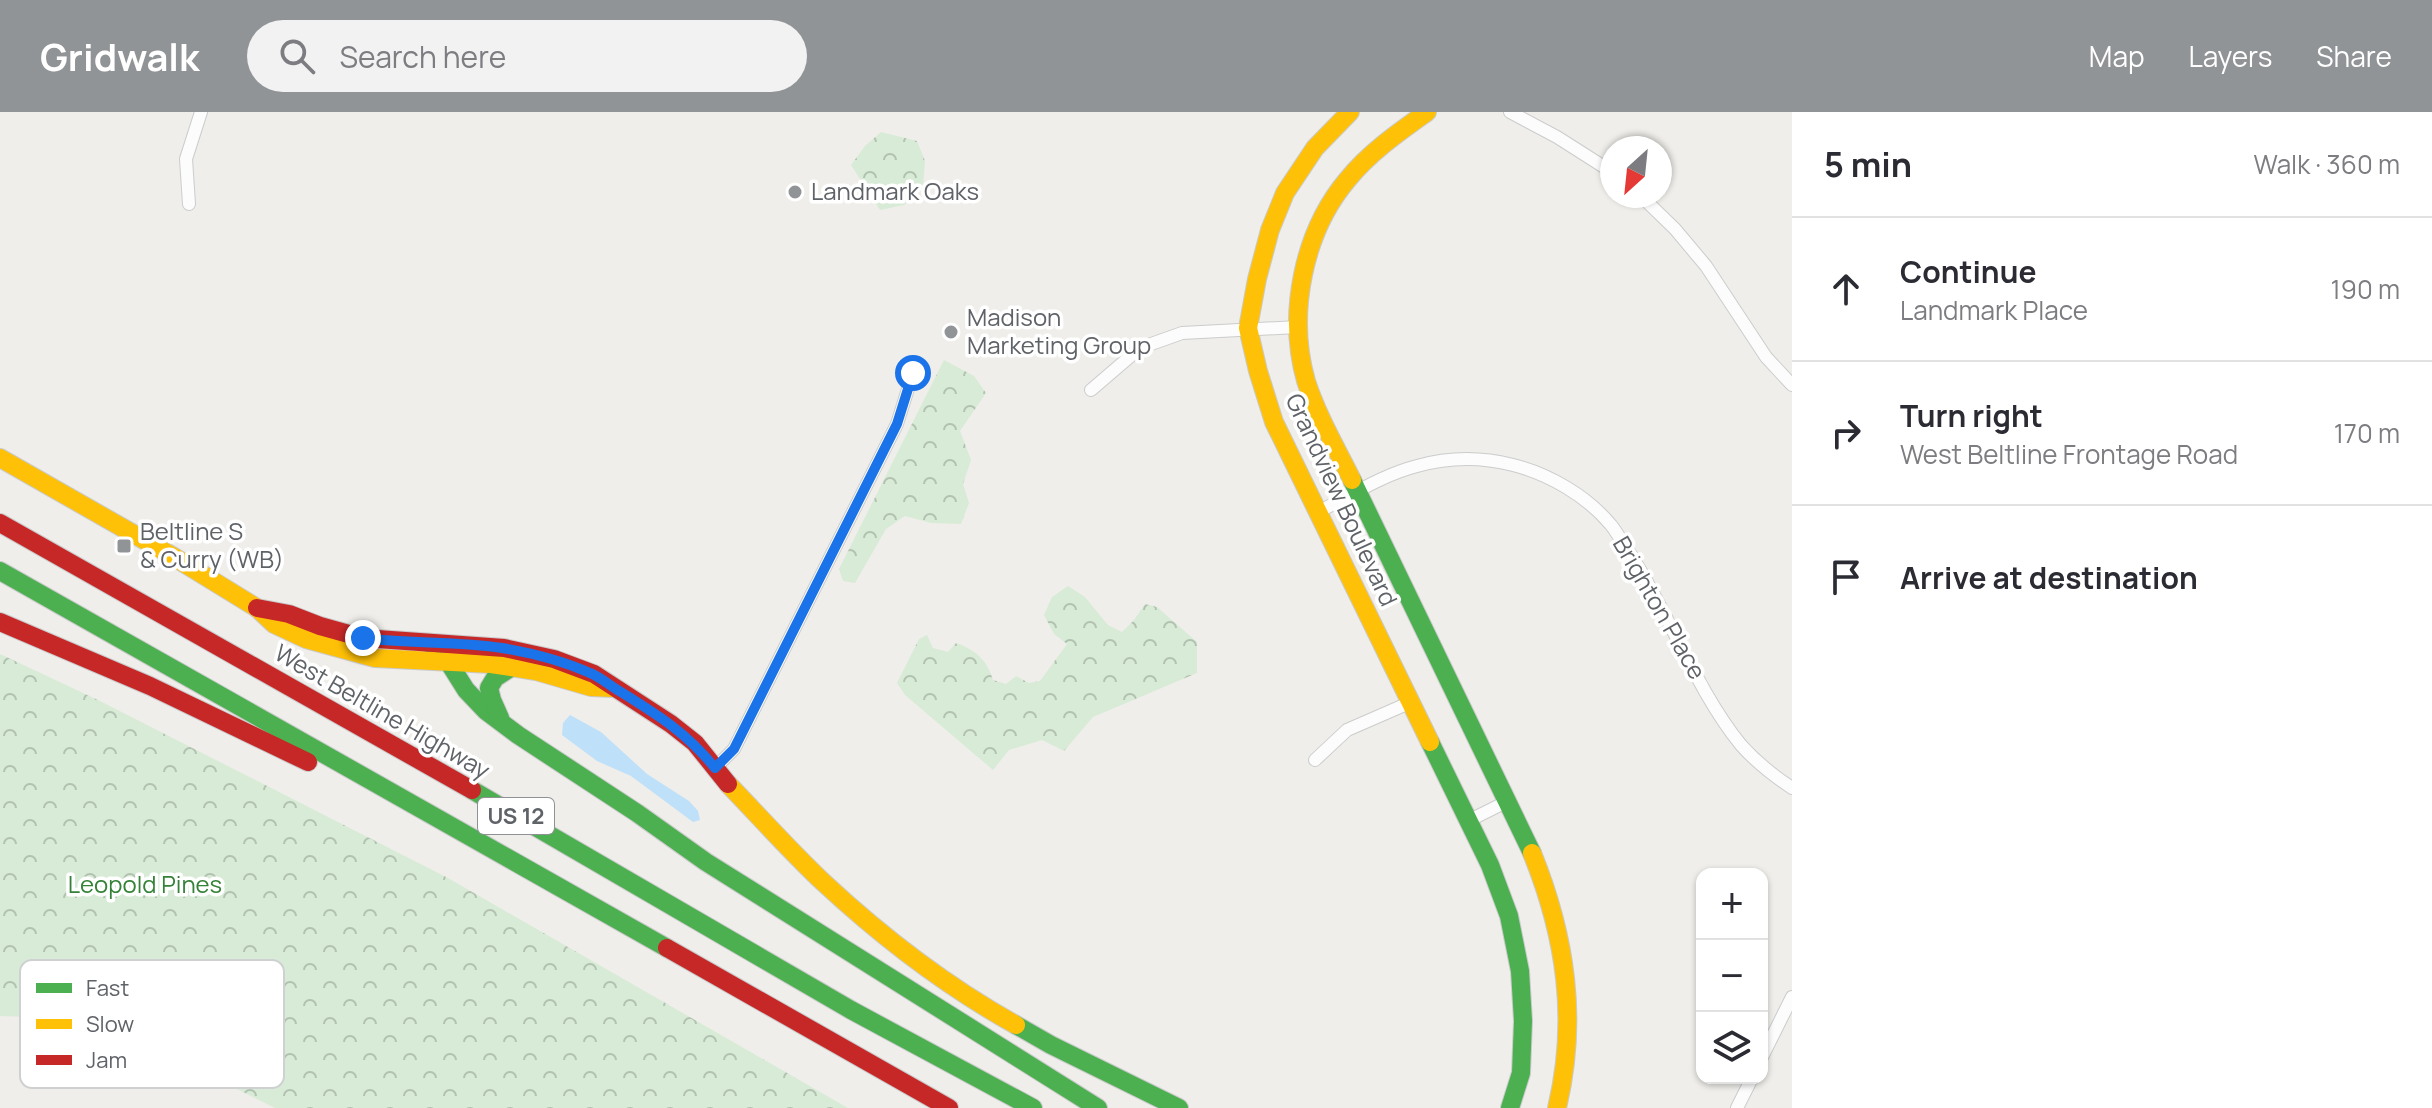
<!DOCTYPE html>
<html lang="en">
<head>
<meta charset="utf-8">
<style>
  :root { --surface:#fff; --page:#f2f2f3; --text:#2b2b33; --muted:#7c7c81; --line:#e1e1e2; --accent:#919496 }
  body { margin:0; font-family:Manrope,sans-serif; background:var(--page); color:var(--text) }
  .controls { position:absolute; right:24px; bottom:24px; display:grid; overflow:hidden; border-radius:16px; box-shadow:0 2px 6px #0004 }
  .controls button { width:72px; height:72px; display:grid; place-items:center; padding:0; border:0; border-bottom:2px solid var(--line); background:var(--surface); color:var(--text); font:40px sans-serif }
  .compass { position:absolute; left:1600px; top:24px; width:72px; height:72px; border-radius:50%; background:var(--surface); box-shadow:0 2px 6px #0004; rotate:207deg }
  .stop { position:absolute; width:24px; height:24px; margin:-18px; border:6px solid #1a73e8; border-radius:50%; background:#fff }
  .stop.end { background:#1a73e8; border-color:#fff; box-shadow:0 2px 8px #0008 }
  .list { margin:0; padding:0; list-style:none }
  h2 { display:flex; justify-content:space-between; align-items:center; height:104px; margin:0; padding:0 32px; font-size:34px }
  h2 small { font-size:26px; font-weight:400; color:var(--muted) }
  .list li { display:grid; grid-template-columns:52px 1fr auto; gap:24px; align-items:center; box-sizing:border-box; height:144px; padding:0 32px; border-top:2px solid var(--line) }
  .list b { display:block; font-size:30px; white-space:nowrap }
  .list p { margin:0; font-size:26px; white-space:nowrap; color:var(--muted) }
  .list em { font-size:26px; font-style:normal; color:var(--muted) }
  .icon { flex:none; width:44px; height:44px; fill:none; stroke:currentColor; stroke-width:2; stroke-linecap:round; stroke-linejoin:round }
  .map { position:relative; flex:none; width:1792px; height:996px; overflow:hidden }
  header { display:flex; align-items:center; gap:48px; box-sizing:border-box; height:112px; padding:0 40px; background:var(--accent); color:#fff }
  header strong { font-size:38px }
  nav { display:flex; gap:44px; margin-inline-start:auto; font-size:28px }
  .search { width:560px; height:72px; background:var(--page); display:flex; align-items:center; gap:20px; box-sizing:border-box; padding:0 28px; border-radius:44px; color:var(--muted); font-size:30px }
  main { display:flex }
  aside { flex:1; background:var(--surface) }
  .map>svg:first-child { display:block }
  .forest { fill:url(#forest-crowns) }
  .water { fill:#bfe0f9 }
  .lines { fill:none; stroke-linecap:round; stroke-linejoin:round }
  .street-casing { stroke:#cbcccc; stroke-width:14 }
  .fast-casing { stroke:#cacacb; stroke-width:20 }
  .slow-casing { stroke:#cacacb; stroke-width:20 }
  .jam-casing { stroke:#cacacb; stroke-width:20 }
  .street { stroke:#fdfcfc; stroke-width:12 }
  .fast { stroke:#4caf50; stroke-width:18 }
  .slow { stroke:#ffc107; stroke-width:18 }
  .jam { stroke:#c62828; stroke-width:18 }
  .route { stroke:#1a73e8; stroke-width:10 }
  .poi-dot { fill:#919496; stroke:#fff; stroke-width:3 }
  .labels { text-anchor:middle; stroke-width:7; stroke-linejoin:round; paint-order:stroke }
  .shield { fill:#fff; stroke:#8f9295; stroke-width:2 }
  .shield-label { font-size:22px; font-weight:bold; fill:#5f6368 }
  .poi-label { font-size:24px; fill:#5f6368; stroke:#fff; text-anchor:start }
  .street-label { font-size:24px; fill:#5f6368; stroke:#fff }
  .park-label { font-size:24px; fill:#348238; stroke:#fff }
  .key { fill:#fff; stroke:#cfd0d2; stroke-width:2 }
  .key-label { font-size:22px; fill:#5f6368 }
</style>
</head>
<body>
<header>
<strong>Gridwalk</strong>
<div class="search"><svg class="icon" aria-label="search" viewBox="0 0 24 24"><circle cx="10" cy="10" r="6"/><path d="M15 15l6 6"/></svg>Search here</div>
<nav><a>Map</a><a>Layers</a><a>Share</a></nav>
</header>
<main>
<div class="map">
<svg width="1792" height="996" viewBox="0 0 1792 996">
  <defs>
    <pattern id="forest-crowns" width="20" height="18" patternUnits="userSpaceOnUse" patternTransform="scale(2)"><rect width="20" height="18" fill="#d8ebd6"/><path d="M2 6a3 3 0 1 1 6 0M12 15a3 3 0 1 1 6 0" fill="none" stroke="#b2c2b1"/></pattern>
  </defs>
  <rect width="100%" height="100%" fill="#efeeea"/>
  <!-- forest -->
  <g class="forest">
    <path d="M881 20 917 29 925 49 923 76 904 93 880 98 851 53 865 34Z"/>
    <path d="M944 248 974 264 986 281 960 319 971 348 963 372 969 391 961 412 931 411 905 404 886 417 855 471 843 469 839 457Z"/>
    <path d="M1068 474 1085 485 1108 513 1122 520 1134 508 1145 492 1157 495 1197 530V561L1093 605 1064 639 1042 628 1009 638 993 658 905 583 897 571 919 527 927 523 933 536 948 540 956 531C976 538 987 548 993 568L1006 572 1016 564 1029 571 1040 569 1067 532 1054 522 1044 503 1052 485Z"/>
    <path d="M0 542 98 588 448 766 848 996H275L225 971 172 928 90 907 0 904Z"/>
  </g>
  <!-- water -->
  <path class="water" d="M570 603 601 620 647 662 689 689 698 699 700 708 693 710 631 664 597 649 562 623 563 611Z"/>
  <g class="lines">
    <defs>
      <g id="street">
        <path d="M1510 0 1557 25 1612 60"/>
        <path d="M1641 84 1675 117 1706 154 1766 245 1792 273"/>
        <path d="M189 92 186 47 201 0"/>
        <path d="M1091 278 1140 236 1182 221 1298 215"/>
        <path d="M1318 400C1350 384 1382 363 1417 354 1449 345 1482 345 1513 353 1549 362 1587 384 1611 413 1618 422 1624 433 1631 443 1669 502 1697 579 1741 633 1756 650 1774 664 1792 676"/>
        <path d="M1315 648 1347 618 1409 591"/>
        <path d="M715 656 734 637 897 312 913 261"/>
        <path d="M1468 709 1508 689"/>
        <path d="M1762 945 1792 885"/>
        <path d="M1737 996 1752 966"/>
      </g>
      <g id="fast">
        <path d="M1352 368 1532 741"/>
        <path d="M0 459 667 836"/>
        <path d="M429 531 444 543 466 578 486 599 518 623 637 701 706 750 1098 996"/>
        <path d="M500 606 492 588 489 576 495 566 512 555"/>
        <path d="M1430 630 1490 753 1509 804 1520 859 1523 909 1521 961 1510 996"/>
        <path d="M472 678 851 898 1033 996"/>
        <path d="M1016 913 1051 933 1179 996"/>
      </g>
      <g id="slow">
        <path d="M1350 0 1315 36 1285 81 1270 118 1257 167 1248 216 1258 259 1274 310 1430 630"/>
        <path d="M0 346 174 445 257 496 274 512 306 527 375 546 491 552 536 559 591 575 612 576"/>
        <path d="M1352 368C1336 336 1317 303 1306 269 1287 202 1303 120 1348 67 1370 40 1399 20 1427 0"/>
        <path d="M728 672C759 704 790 739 823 770 881 824 946 874 1016 913"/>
        <path d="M1532 741C1566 825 1578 908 1557 996"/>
      </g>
      <g id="jam">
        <path d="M0 411 472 678"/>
        <path d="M257 496 289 502 320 514 363 526 504 536 554 547 594 562 671 612 695 631 728 672"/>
        <path d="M0 510 150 574 308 650"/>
        <path d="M667 836 949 996"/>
      </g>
    </defs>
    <!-- street casing -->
    <use href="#street" class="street-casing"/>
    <!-- fast casing -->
    <use href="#fast" class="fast-casing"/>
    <!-- slow casing -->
    <use href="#slow" class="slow-casing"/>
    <!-- jam casing -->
    <use href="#jam" class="jam-casing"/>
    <!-- street -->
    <use href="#street" class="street"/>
    <!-- fast -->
    <use href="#fast" class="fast"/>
    <!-- slow -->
    <use href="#slow" class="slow"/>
    <!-- jam -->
    <use href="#jam" class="jam"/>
  </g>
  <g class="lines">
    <!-- route -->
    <path class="route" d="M363 526C409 532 456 529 502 536 532 541 563 549 590 561 600 565 608 572 616 577 656 602 685 619 715 656L734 637 897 312 913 261"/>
  </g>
  <!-- markers -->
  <g class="poi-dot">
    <circle cx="795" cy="80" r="8"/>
    <circle cx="951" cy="220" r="8"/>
    <rect x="116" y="426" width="16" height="16" rx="4"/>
  </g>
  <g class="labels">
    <!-- shield labels -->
    <rect class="shield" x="478" y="686" width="76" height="36" rx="6"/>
    <g class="shield-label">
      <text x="516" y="712">US 12</text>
    </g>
    <!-- poi labels -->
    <g class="poi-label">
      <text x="811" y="88">Landmark Oaks</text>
      <text x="967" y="214">Madison<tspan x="967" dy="28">Marketing Group</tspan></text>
      <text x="140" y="428">Beltline S<tspan x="140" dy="28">&amp; Curry (WB)</tspan></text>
    </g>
    <!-- street labels -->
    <g class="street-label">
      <text transform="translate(1341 388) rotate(65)" y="8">Grandview Boulevard</text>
      <text transform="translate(1659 496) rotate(60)" y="8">Brighton Place</text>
      <text transform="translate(382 600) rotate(30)" y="8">West Beltline Highway</text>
    </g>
    <!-- park labels -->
    <g class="park-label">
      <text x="145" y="781">Leopold Pines</text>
    </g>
  </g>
  <!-- legend -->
  <rect x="20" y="848" width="264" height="128" rx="12" class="key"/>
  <rect x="36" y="871" width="36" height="10" fill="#4caf50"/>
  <rect x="36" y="907" width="36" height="10" fill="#ffc107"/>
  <rect x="36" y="943" width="36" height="10" fill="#c62828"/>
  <g class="key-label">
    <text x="86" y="884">Fast</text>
    <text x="86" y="920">Slow</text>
    <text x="86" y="956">Jam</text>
  </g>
</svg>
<div class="controls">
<button>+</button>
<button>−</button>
<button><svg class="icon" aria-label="layers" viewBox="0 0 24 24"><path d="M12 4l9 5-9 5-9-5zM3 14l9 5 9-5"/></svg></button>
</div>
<svg class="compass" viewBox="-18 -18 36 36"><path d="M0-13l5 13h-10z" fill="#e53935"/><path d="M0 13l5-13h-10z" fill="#7c7c81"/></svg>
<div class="stop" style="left:913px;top:261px"></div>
<div class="stop end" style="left:363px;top:526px"></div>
</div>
<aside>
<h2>5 min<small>Walk · 360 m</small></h2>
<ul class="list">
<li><svg class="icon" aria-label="ahead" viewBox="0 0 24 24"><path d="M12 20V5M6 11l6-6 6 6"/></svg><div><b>Continue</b><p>Landmark Place</p></div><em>190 m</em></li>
<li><svg class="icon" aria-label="right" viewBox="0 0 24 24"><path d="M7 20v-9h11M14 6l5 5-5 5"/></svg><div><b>Turn right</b><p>West Beltline Frontage Road</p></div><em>170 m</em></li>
<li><svg class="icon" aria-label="arrive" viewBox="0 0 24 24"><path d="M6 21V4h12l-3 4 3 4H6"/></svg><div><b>Arrive at destination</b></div></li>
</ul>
</aside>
</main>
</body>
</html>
